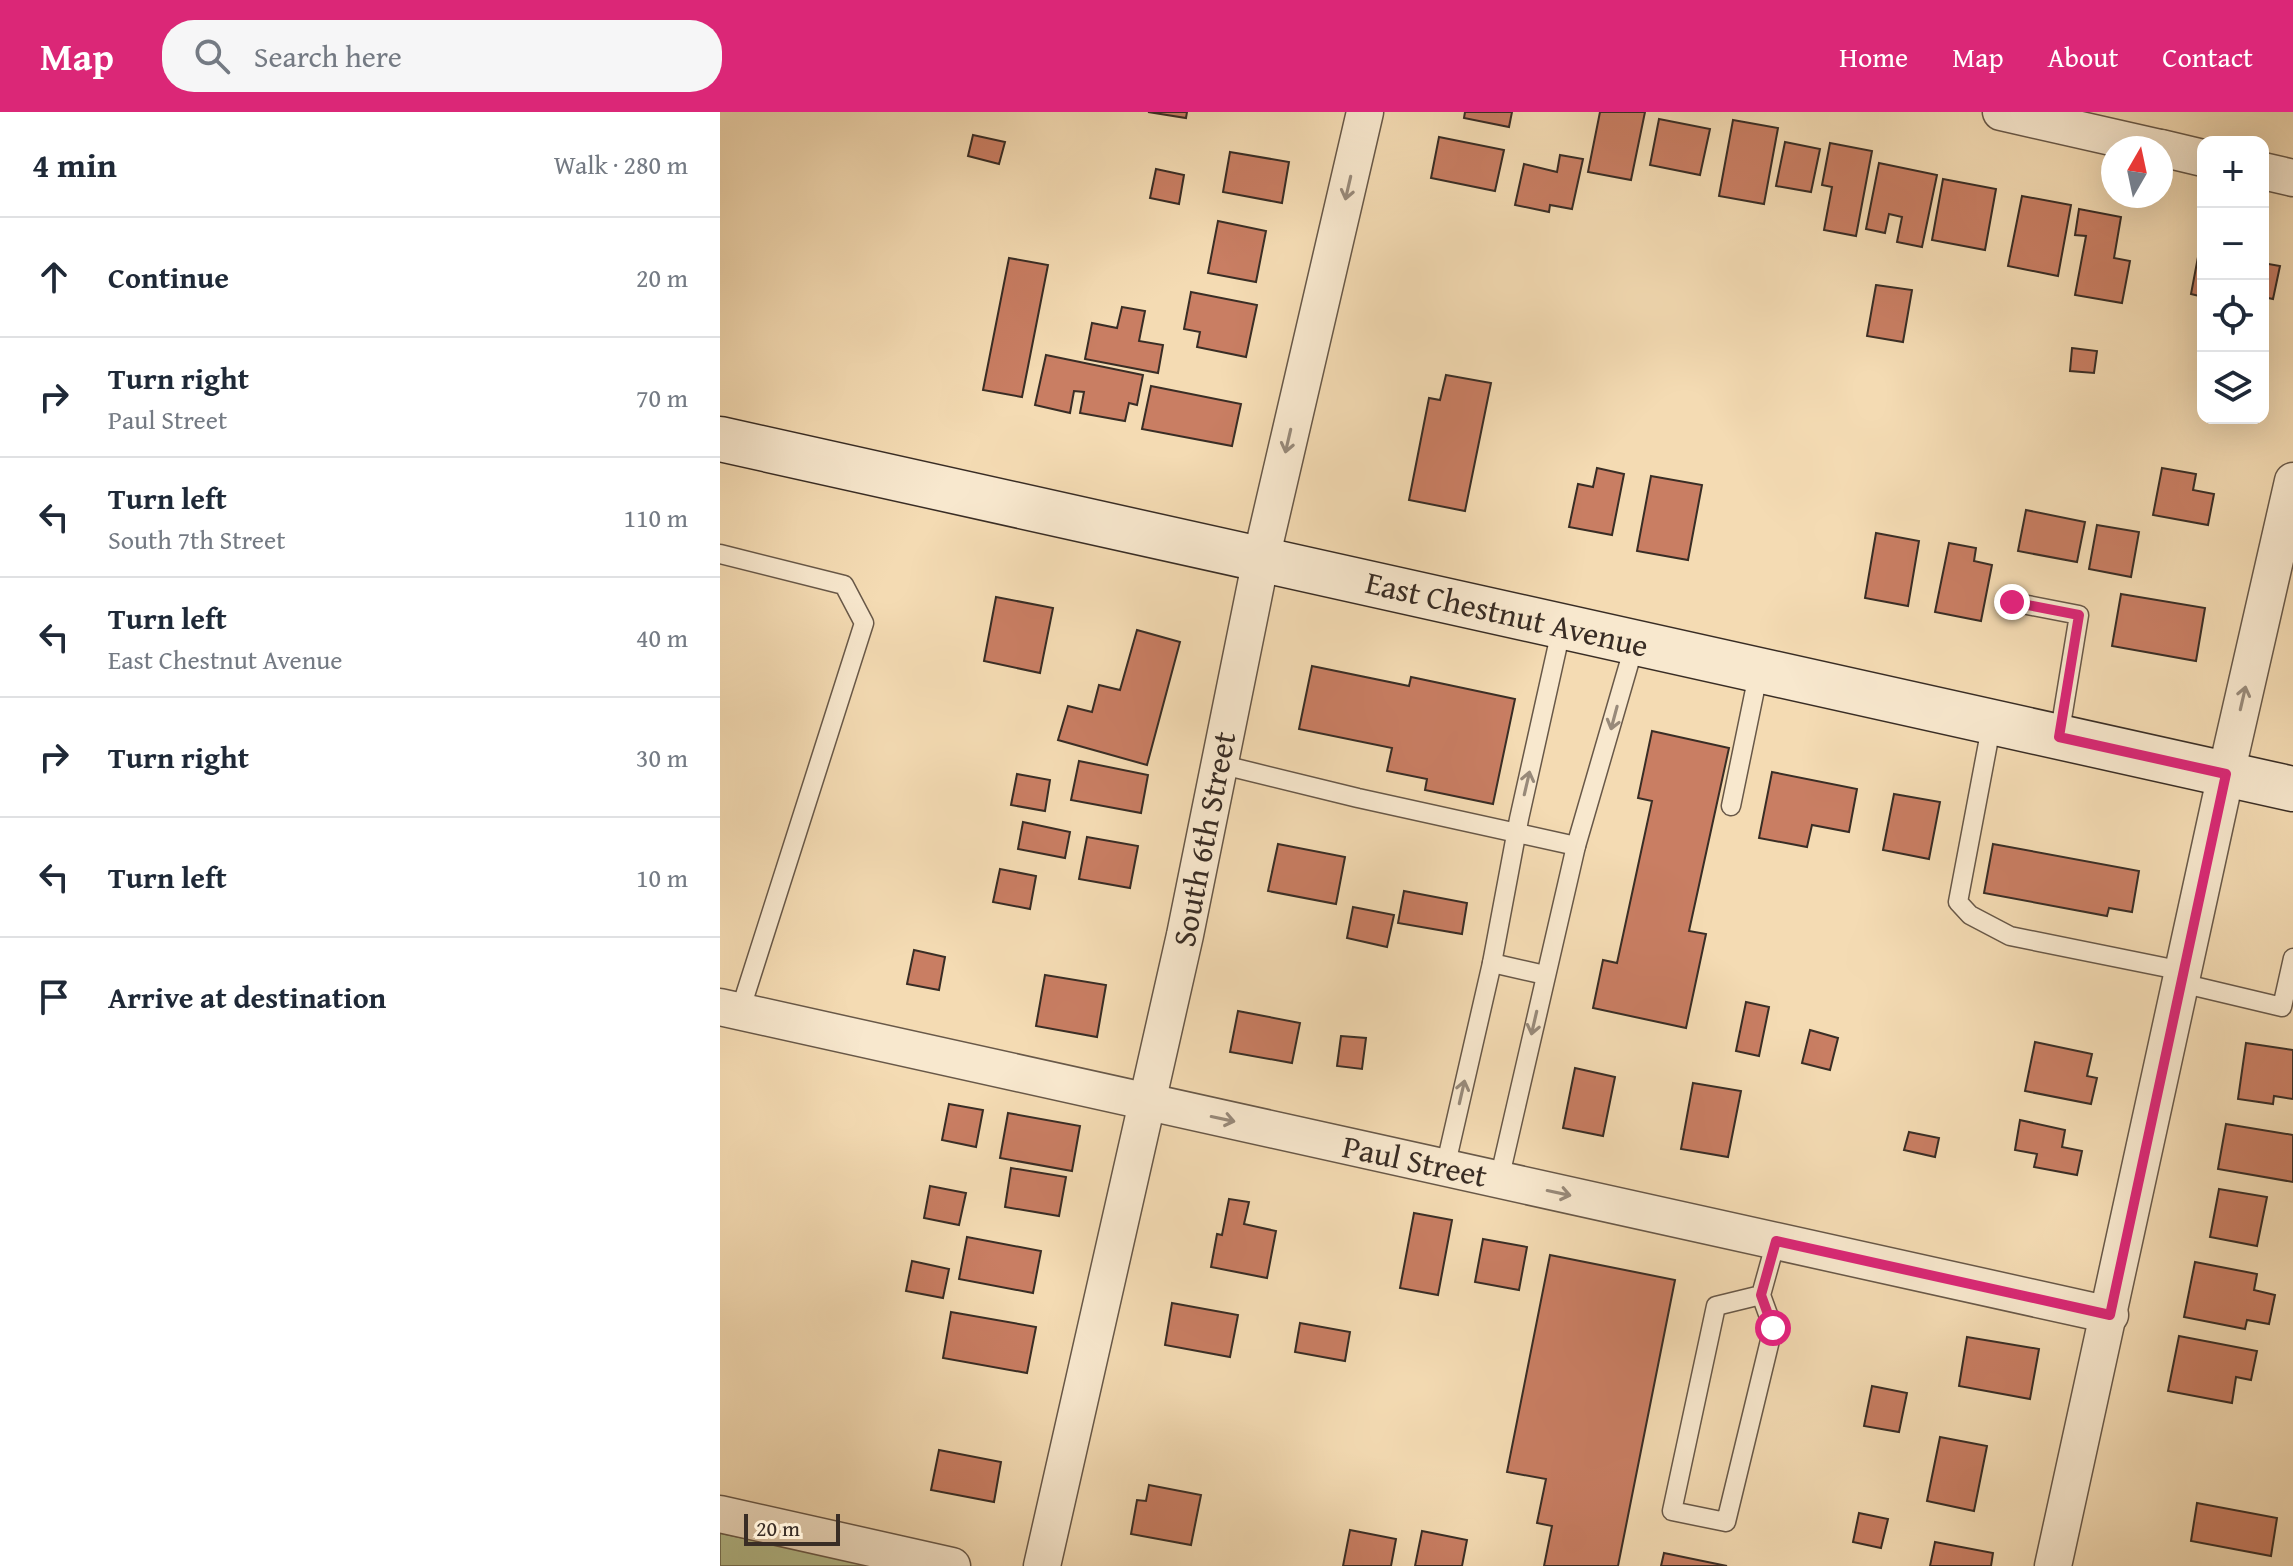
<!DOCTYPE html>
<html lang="en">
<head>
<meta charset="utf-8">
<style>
  :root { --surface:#fff; --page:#f6f6f7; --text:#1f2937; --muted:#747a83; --line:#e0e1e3; --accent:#db2777 }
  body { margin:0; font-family:"Gentium Book Plus",serif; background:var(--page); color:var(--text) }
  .controls { position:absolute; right:24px; top:24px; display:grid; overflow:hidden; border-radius:16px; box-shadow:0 8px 32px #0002 }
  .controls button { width:72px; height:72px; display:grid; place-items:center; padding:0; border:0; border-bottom:2px solid var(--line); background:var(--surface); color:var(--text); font:40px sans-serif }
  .compass { position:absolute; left:1381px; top:24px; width:72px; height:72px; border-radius:50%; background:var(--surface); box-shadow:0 8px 32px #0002; rotate:9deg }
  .scale { position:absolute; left:24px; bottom:20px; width:96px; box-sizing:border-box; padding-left:8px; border:4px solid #392d25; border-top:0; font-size:22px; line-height:28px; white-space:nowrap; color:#392d25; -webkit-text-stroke:6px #f8e8ce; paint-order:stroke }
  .stop { position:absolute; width:24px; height:24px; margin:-18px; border:6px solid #db2777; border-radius:50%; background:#fff }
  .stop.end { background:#db2777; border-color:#fff; box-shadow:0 2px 8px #0008 }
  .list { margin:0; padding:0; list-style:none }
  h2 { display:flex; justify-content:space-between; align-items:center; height:104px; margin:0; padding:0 32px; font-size:34px }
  h2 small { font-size:26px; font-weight:400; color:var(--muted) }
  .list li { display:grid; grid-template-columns:52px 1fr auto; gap:24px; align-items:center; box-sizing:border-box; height:120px; padding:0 32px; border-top:2px solid var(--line) }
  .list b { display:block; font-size:30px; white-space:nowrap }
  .list p { margin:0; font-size:26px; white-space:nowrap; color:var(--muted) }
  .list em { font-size:26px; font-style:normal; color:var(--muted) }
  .icon { flex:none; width:44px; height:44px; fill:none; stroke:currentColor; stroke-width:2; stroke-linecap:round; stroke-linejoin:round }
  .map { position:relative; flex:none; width:1573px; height:1454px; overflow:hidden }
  header { display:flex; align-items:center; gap:48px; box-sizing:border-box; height:112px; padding:0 40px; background:var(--accent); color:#fff }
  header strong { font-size:38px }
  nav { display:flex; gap:44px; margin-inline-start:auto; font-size:28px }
  .search { width:560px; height:72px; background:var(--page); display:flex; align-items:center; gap:20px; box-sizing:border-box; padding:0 28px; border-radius:32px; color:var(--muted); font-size:30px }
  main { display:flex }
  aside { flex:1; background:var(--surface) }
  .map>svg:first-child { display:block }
  .green { fill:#b7c190; stroke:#78775a; stroke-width:2 }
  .building { fill:#c97e63; stroke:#392d25; stroke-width:2 }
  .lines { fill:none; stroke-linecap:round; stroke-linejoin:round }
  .lane-casing { stroke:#685848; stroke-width:21 }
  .street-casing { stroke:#685848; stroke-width:39 }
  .secondary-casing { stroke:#392d25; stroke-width:47 }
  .lane { stroke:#f8e8ce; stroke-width:18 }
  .street { stroke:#f8e8ce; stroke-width:36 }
  .secondary { stroke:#f8e8ce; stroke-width:44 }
  .oneway { stroke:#988a7a }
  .route { stroke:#db2777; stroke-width:10 }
  .labels { text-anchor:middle; stroke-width:6; stroke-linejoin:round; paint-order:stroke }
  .street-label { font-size:32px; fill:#392d25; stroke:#f8e8ce }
</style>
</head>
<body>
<header>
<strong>Map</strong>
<div class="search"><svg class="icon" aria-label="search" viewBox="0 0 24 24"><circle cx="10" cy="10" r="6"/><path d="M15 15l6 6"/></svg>Search here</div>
<nav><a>Home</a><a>Map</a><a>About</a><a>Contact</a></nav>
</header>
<main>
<aside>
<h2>4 min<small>Walk · 280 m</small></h2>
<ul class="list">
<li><svg class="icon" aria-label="ahead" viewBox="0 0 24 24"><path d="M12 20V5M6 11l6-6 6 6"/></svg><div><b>Continue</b></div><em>20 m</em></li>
<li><svg class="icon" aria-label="right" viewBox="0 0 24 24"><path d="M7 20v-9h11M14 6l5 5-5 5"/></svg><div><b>Turn right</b><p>Paul Street</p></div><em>70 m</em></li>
<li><svg class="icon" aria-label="left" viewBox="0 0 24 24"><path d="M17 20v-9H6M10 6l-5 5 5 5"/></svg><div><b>Turn left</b><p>South 7th Street</p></div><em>110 m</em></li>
<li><svg class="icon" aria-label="left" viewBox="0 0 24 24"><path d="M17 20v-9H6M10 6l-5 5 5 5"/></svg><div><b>Turn left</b><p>East Chestnut Avenue</p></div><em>40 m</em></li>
<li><svg class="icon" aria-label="right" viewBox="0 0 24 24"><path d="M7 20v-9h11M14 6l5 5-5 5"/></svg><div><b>Turn right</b></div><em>30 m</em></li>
<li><svg class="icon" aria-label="left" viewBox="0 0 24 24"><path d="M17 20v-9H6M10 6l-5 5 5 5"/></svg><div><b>Turn left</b></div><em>10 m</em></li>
<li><svg class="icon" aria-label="arrive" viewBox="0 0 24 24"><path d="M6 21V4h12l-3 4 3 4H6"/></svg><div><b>Arrive at destination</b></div></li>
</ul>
</aside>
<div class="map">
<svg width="1573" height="1454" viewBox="0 0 1573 1454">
  <rect width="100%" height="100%" fill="#f4dbb3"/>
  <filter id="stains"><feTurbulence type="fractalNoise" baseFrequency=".0025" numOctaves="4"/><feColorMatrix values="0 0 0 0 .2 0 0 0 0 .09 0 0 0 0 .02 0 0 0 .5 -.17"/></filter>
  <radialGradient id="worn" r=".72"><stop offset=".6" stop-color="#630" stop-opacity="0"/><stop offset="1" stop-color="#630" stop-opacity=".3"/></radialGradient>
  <!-- green -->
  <path class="green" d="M0 1421 157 1454H0Z"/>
  <!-- building -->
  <g class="building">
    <path d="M428 0H467L466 6Z"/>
    <path d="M745 0H792L789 15 744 6Z"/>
    <path d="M880 0H925L911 68 868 60Z"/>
    <path d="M939 7 990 17 980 63 930 53Z"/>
    <path d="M1013 8 1058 16 1044 92 999 84Z"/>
    <path d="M253 23 285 30 279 52 248 44Z"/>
    <path d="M719 25 784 38 775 79 711 66Z"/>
    <path d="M1065 30 1100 37 1091 80 1056 74Z"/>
    <path d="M1110 31 1152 39 1136 124 1104 118 1112 75 1102 73Z"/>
    <path d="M510 40 569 50 562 91 503 80Z"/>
    <path d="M840 43 863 47 852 97 830 93 829 100 795 93 804 52 837 60Z"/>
    <path d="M1159 51 1217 63 1202 135 1177 130 1182 105 1169 102 1165 121 1146 117Z"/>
    <path d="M436 57 464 63 459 92 430 86Z"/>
    <path d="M1223 67 1276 77 1265 138 1212 128Z"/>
    <path d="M1302 84 1351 93 1338 164 1288 154Z"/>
    <path d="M1359 97 1401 105 1394 146 1410 149 1402 191 1355 183 1366 124 1355 123Z"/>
    <path d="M498 109 546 119 536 170 488 161Z"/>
    <path d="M1478 145 1483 146V185L1471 182Z"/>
    <path d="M289 146 328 153 302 285 263 278Z"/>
    <path d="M1543 151 1560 154 1553 187 1543 185Z"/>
    <path d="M1156 173 1192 178 1183 230 1147 224Z"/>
    <path d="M471 180 537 193 526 245 477 235 480 220 464 217Z"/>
    <path d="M402 195 425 199 419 229 443 233 438 261 365 247 372 211 397 216Z"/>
    <path d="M1352 236 1377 239 1374 261 1350 259Z"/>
    <path d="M326 243 423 263 417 293 409 291 405 309 360 301 364 280 354 279 350 301 315 293Z"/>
    <path d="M726 263 771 271 745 399 689 388 709 286 720 288Z"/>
    <path d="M431 274 521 292 512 334 422 317Z"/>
    <path d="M877 356 904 362 892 423 849 415 858 372 873 375Z"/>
    <path d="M1442 356 1476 362 1473 378 1494 382 1488 413 1433 403Z"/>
    <path d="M931 364 982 373 968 448 917 439Z"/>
    <path d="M1306 398 1365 410 1357 450 1298 439Z"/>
    <path d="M1377 413 1419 420 1411 465 1369 457Z"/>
    <path d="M1156 421 1199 429 1188 494 1145 486Z"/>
    <path d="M1229 431 1256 436 1254 449 1272 453 1261 509 1215 500Z"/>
    <path d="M1401 482 1485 496 1476 549 1392 534Z"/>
    <path d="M276 485 333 496 320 561 264 549Z"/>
    <path d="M417 518 460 530 427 653 338 628 348 594 372 600 379 573 400 578Z"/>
    <path d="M592 554 689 574 691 565 795 587 773 692 705 678 707 667 667 659 672 636 579 617Z"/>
    <path d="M932 619 1009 636 969 819 986 822 966 916 873 896 883 848 897 851 932 689 918 686Z"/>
    <path d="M359 649 428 663 421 701 351 688Z"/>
    <path d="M1052 660 1137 677 1129 720 1092 713 1087 735 1039 726Z"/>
    <path d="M297 662 330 668 325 699 291 693Z"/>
    <path d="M1174 682 1220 690 1209 747 1163 738Z"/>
    <path d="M303 710 350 720 345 746 298 737Z"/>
    <path d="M367 725 418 734 410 776 359 767Z"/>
    <path d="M558 732 625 745 616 792 548 779Z"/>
    <path d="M1273 732 1419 759 1412 800 1389 796 1387 804 1264 781Z"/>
    <path d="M280 757 316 764 310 797 273 790Z"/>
    <path d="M684 779 747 791 742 822 678 811Z"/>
    <path d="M633 795 674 803 667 835 627 826Z"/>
    <path d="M194 838 225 845 219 878 187 872Z"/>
    <path d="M325 863 386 873 377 925 316 914Z"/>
    <path d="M1026 890 1049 895 1039 944 1016 939Z"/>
    <path d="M518 899 580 911 572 951 510 940Z"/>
    <path d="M1090 918 1118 926 1110 958 1082 951Z"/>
    <path d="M621 924 646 926 642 957 617 954Z"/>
    <path d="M1315 930 1372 942 1367 964 1377 966 1371 992 1305 979Z"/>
    <path d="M1526 931 1573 938V987L1554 984 1553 992 1518 987Z"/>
    <path d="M855 956 895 965 883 1024 843 1016Z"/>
    <path d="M973 971 1021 979 1008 1045 961 1037Z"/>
    <path d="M229 992 263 998 256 1035 222 1028Z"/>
    <path d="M288 1001 360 1014 352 1059 280 1046Z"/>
    <path d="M1300 1008 1345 1018 1342 1035 1362 1039 1357 1063 1314 1055 1317 1042 1295 1038Z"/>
    <path d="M1506 1012 1573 1023V1070L1498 1057Z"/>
    <path d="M1189 1020 1219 1026 1215 1045 1184 1038Z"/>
    <path d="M291 1056 346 1065 339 1104 285 1095Z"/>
    <path d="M210 1074 246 1081 239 1113 204 1106Z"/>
    <path d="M1499 1077 1547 1085 1537 1134 1490 1125Z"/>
    <path d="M509 1087 529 1090 524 1112 556 1119 547 1166 491 1155 497 1122 502 1123Z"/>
    <path d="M694 1101 732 1108 718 1183 680 1176Z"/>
    <path d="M247 1125 321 1139 313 1181 239 1167Z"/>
    <path d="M763 1127 807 1135 799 1178 755 1170Z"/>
    <path d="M830 1143 955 1168 898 1454H824L832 1414 817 1411 826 1367 787 1360Z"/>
    <path d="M192 1149 229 1157 223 1186 186 1179Z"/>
    <path d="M1475 1150 1537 1162 1534 1178 1555 1183 1549 1212 1527 1208 1525 1217 1464 1205Z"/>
    <path d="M452 1191 518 1203 510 1245 445 1233Z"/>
    <path d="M231 1200 316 1215 307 1261 223 1246Z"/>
    <path d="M580 1211 630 1220 625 1249 575 1240Z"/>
    <path d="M1459 1224 1537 1239 1531 1268 1516 1265 1512 1291 1448 1279Z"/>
    <path d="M1247 1225 1319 1237 1310 1287 1239 1274Z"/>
    <path d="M1152 1274 1187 1281 1179 1320 1144 1314Z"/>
    <path d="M1220 1325 1267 1334 1254 1399 1207 1389Z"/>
    <path d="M219 1338 281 1350 274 1390 211 1378Z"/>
    <path d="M429 1373 481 1383 471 1433 411 1422 417 1388 426 1389Z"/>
    <path d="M1477 1391 1557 1406 1551 1444 1471 1429Z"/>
    <path d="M1139 1401 1168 1407 1161 1436 1133 1430Z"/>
    <path d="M630 1418 676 1427 671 1454H623Z"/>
    <path d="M702 1419 747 1428 742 1454H695Z"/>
    <path d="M1215 1430 1273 1441 1271 1454H1210Z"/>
    <path d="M944 1441 1007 1454H941Z"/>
  </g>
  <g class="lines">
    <defs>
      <g id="lane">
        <path d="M0 442 124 473 144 511 20 899"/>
        <path d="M1292 490 1359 503 1339 625"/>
        <path d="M1272 610 1238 790 1250 803 1290 824 1463 859"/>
        <path d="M499 652 638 686 856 734"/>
        <path d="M1011 694 1039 558"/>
        <path d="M772 851 825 863"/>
        <path d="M1461 871 1562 895 1573 846"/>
        <path d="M725 1056 772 851 799 707 842 514"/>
        <path d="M779 1068 856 734 915 531"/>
        <path d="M1041 1183 1053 1216 1006 1410 952 1399 996 1194 1041 1183 1056 1129"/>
      </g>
      <g id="street">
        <path d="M1281 0 1440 36"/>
        <path d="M1441 36 1483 46"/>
        <path d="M1543 59 1573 66"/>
        <path d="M0 895 1390 1203"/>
        <path d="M0 1402 232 1454"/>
        <path d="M322 1454 465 823 541 447 645 0"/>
        <path d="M1333 1454 1506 662 1573 369"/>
      </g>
      <path id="secondary" d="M0 327 1573 677"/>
    </defs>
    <!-- lane casing -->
    <use href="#lane" class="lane-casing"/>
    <!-- street casing -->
    <use href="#street" class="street-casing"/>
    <!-- secondary casing -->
    <use href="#secondary" class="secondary-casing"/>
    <!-- lane -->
    <use href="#lane" class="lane"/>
    <!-- street -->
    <use href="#street" class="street"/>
    <!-- secondary -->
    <use href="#secondary" class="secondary"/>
  </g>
  <!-- one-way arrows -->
  <defs><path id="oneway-shaft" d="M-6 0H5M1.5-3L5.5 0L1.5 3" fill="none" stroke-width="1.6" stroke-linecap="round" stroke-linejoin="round" transform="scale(2)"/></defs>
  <g class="oneway">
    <use href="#oneway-shaft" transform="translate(628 76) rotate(103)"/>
    <use href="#oneway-shaft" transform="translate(568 329) rotate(103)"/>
    <use href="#oneway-shaft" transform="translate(1523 586) rotate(-77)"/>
    <use href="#oneway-shaft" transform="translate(894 606) rotate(105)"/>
    <use href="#oneway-shaft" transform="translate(807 671) rotate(-77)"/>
    <use href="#oneway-shaft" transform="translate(814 911) rotate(103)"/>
    <use href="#oneway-shaft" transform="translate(742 980) rotate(-77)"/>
    <use href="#oneway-shaft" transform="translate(503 1007) rotate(12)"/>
    <use href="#oneway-shaft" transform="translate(839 1081) rotate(12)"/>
  </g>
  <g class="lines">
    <!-- route -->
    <path class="route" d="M1053 1216 1041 1183 1056 1129 1390 1203 1506 662 1339 625 1359 503 1292 490"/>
  </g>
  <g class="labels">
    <!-- street labels -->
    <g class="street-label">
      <text transform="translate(787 502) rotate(13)" y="11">East Chestnut Avenue</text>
      <text transform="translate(484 727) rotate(-79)" y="11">South 6th Street</text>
      <text transform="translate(695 1049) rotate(12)" y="11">Paul Street</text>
    </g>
  </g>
  <rect width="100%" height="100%" filter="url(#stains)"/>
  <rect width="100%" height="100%" fill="url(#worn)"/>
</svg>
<div class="controls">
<button>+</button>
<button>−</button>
<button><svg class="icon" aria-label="locate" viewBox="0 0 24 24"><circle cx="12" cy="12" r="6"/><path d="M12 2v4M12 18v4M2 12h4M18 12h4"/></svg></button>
<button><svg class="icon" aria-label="layers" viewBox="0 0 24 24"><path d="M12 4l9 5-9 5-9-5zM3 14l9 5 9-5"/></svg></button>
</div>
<svg class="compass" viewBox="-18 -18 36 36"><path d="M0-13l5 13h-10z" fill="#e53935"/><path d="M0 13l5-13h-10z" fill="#747a83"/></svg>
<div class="scale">20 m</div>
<div class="stop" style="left:1053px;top:1216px"></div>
<div class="stop end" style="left:1292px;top:490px"></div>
</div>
</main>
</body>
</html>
